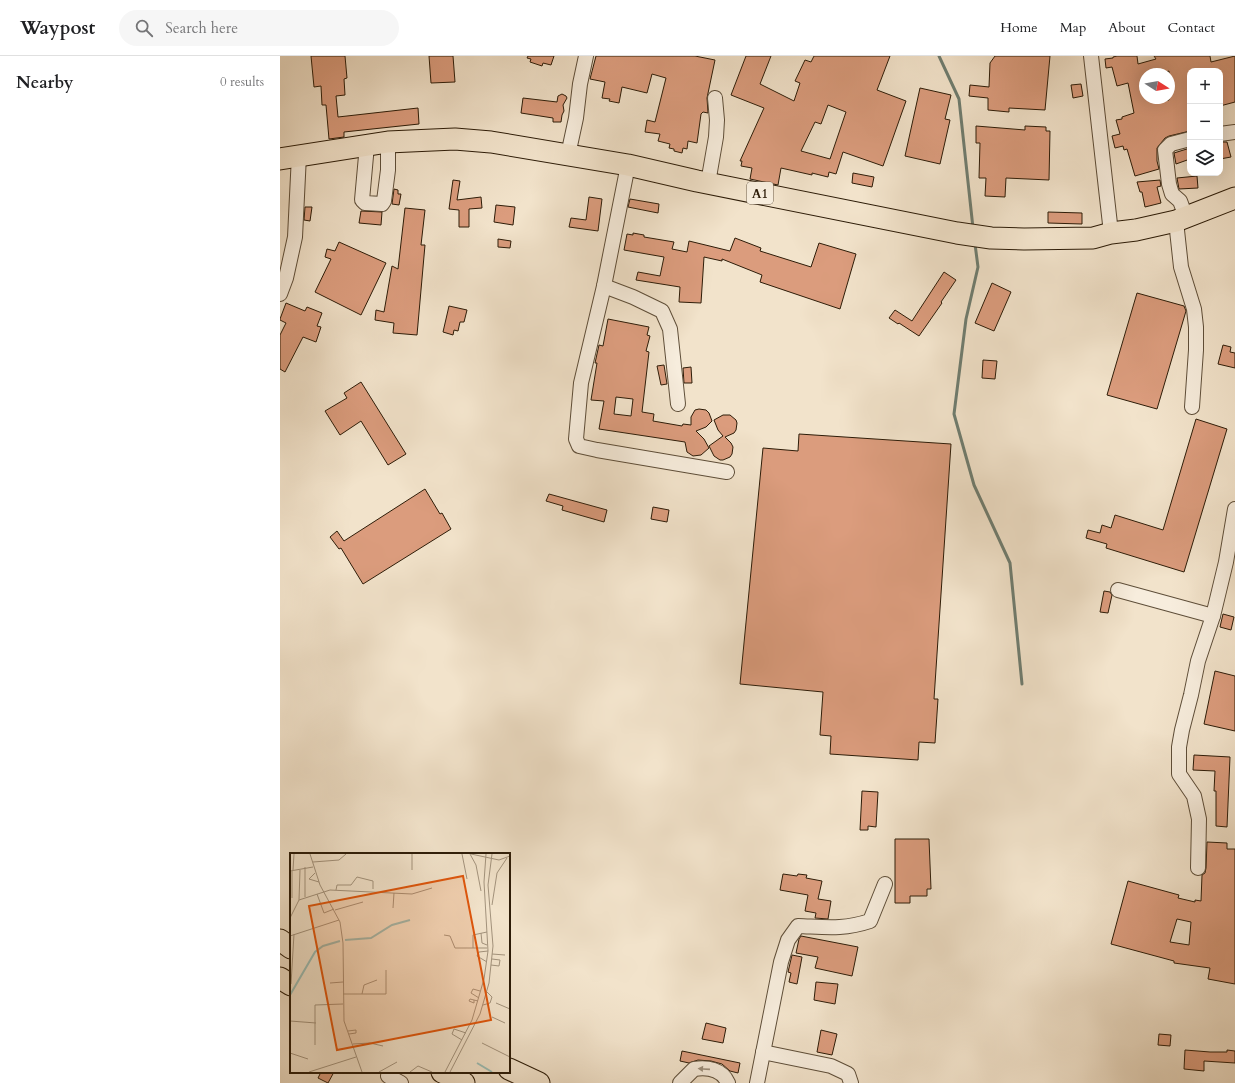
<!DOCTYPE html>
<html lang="en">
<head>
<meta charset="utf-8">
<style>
  :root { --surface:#fff; --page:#f6f6f6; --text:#202124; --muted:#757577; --line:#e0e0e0 }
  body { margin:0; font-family:Cardo,serif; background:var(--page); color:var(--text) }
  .controls { position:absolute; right:12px; top:12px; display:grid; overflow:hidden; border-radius:8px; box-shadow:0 4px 16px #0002 }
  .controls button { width:36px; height:36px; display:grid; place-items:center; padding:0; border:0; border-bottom:1px solid var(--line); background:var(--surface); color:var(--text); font:20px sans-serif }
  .compass { position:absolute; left:859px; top:12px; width:36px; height:36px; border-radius:50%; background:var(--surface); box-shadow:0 4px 16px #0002; rotate:101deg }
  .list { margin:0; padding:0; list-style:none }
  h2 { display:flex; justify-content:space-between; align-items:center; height:52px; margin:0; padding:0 16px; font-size:17px }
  h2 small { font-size:13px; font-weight:400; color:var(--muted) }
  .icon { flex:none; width:22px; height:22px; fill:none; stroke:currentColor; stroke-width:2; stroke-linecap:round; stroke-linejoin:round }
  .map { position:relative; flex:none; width:955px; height:1027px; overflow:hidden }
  header { display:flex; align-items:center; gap:24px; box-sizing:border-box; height:56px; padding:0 20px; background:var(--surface); border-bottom:1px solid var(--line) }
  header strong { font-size:19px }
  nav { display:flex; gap:22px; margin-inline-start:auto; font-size:14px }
  .search { width:280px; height:36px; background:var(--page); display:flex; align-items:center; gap:10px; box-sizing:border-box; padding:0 14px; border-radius:22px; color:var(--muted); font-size:15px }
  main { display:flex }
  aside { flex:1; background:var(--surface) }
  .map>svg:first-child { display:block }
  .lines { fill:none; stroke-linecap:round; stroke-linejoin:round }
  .stream { stroke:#6f7d70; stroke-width:3 }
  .building { fill:#db9c7d; stroke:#2d1c08; fill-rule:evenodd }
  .minor-casing { stroke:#5e4e39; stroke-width:16 }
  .highway-casing { stroke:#2d1c08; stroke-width:23 }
  .minor { stroke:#f7eddd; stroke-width:14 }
  .highway { stroke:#f2e3cb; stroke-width:21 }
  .oneway { fill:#9c8f7d }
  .labels { text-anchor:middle; stroke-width:3; stroke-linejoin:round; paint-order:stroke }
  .shield { fill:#f7eddd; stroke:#6a5b48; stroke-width:1 }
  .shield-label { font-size:13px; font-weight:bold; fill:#2d1c08 }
  .inset-river { fill:none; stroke:#9bbeb6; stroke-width:2 }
  .inset-road { fill:none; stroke:#a3937d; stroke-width:1 }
  .view { fill:#df560c; fill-opacity:0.15; stroke:#df560c; stroke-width:2 }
  .inset-edge { fill:none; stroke:#2d1c08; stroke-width:2 }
</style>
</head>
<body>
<header>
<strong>Waypost</strong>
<div class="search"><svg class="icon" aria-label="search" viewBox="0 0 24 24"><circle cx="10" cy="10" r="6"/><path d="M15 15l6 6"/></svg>Search here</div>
<nav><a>Home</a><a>Map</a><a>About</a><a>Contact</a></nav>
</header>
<main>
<aside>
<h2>Nearby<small>0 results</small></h2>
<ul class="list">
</ul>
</aside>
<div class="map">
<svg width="955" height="1027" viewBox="0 0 955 1027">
  <rect width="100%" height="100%" fill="#f2e3cb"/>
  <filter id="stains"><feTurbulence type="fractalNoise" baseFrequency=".005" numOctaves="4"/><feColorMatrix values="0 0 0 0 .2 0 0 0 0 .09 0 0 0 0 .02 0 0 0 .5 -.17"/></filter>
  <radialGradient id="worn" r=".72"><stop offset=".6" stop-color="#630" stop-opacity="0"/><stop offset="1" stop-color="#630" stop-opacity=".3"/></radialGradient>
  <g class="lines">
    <!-- stream -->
    <g class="stream">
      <path d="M659 0 679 43 693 172"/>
      <path d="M695 188 698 211 686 263 674 358 694 429 730 507 742 628"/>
    </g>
  </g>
  <!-- building -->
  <g class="building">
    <path d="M31 0H65L67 22 64 23 65 39 56 40 58 61 138 52 139 68 64 76V81L49 83 46 49H42L41 30 34 31Z"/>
    <path d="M149 0H173L175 26 151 27Z"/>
    <path d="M248 0H274L271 9 263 7 262 10 250 6 251 3 247 2Z"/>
    <path d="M316 0H415L435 4 427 42 428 57 423 56 421 58 417 87 408 85 407 93 403 92 402 97 394 95V93L389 92 390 88 378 85 380 78 365 76 367 64 375 66 386 22 372 18 367 37 342 31 339 47 329 45 330 43 322 42 325 26 310 23Z"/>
    <path d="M466 0H491L480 28 514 45 520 27 515 25 525 4 531 6 534 0H610L597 34 626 45 603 110 563 96 556 118 549 116 548 121 532 117V119L501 112 498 129 470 123 472 112 461 110 462 105H460L484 52 451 39ZM548 49 566 56 550 103 521 95 535 66 541 68Z"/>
    <path d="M715 0H770L765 54 729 52V56L708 54V42L689 40 690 29 709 31 710 7Z"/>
    <path d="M837 0H857L858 8 876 3 874 0H930L931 6 955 0V46L940 50V15H910V75L889 80 885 82 877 92V105L879 113 855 120 847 93 844 94 843 90 835 92 832 80 840 78 836 64 842 63V61L854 57 848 27 837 30 832 11 826 12 825 3 833 2V1ZM889 15V44L876 47 875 42H865V18H879Z"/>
    <path d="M801 28 803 40 793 42 791 29Z"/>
    <path d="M640 32 671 39 665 63 670 64 660 108 625 100Z"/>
    <path d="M282 38 286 40 287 42 283 49 284 55 282 59 281 66H273V62L241 57 243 42 277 46 278 40Z"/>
    <path d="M696 70 745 74V70L766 71V75H770L769 124 726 122 725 141 705 140 706 122H699L700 87H696Z"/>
    <path d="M940 86H947L951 101 940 103Z"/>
    <path d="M910 92V103L896 108 894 97Z"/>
    <path d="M573 117 594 121 592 131 572 127Z"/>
    <path d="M917 120 918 132 899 133 897 122Z"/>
    <path d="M173 124 180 125 177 144 201 141 202 152 189 153V171H179V154L169 153Z"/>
    <path d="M880 124 881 130 877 131 881 147 865 151 862 136H860L857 126Z"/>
    <path d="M114 133 118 134V138H121L119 149 112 148Z"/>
    <path d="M309 141 322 143 318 175 289 171 291 162 306 164Z"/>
    <path d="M350 143 379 148 378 157 348 151Z"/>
    <path d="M216 149 235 151 233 169 214 166Z"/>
    <path d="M25 151H32L30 165 24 164Z"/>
    <path d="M125 152 145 154 141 189H145L137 279 113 277 114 267 95 264 96 254 104 256 112 210 118 213Z"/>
    <path d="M81 155 102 156 101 169 79 167Z"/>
    <path d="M768 156 802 157V168L768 167Z"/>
    <path d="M353 177 364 179V181L394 186 392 193 407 196 409 185 450 195 455 182 481 192 480 195 531 211 539 187 576 198 560 253 480 226 482 219 442 203V205L424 201 421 247 399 246 400 231 356 224 358 216 380 220 384 201 344 194 347 178 353 179Z"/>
    <path d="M218 183 231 185 230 192 218 191Z"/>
    <path d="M59 186 106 207 81 259 35 236 51 203 45 201 47 193 55 195Z"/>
    <path d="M664 216 676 224 661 246 662 247 639 280 619 267 618 268 609 262 615 254 632 265Z"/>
    <path d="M712 227 731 236 714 275 695 267Z"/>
    <path d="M857 237 904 250 906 255 877 353 827 339Z"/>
    <path d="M6 247 25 255 27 251 42 257 37 270 41 271 36 286 23 281 5 316 0 313V279L6 267 0 264V263Z"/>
    <path d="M169 250 187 254 184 266H180L178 275 174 274 173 279 163 276Z"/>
    <path d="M328 263 369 271 367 279 370 280 366 295 369 296 362 356 374 358 373 365 402 370 403 368 411 369V361L415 354 419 353 426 354 429 357 432 365 426 371 416 375 424 383 429 392 421 399 413 400 407 396 405 386 319 373 324 345 311 344 317 307H315L319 289 323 290ZM336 341 353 343 351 360 334 358Z"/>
    <path d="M943 289 951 291 950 296 955 297V312L938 308Z"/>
    <path d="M703 304 717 305 715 323 702 322Z"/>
    <path d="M384 309 387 328 381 329 377 310Z"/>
    <path d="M411 311 412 327H404L403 312Z"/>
    <path d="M81 326 126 398 108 409 81 365 60 379 45 355 67 342 64 337Z"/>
    <path d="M443 359H450L456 364 457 367 456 374 454 377 445 381 451 387 453 391 452 398 450 401 443 404H440L434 400 429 390 443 380 438 374 434 364Z"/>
    <path d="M916 363 947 373 904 516 826 492 827 488 806 482 808 474 820 477 822 469 831 472 835 459 883 474Z"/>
    <path d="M519 378 671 388 654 643H658L655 687 639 686 638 704 550 698 551 680 540 679 543 636 460 628 483 392 518 395Z"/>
    <path d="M145 433 160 458 162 457 171 473 83 528 61 492 59 493 50 481 57 475 64 485Z"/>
    <path d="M269 438 327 454 324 466 282 454 283 450 266 445Z"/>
    <path d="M373 451 389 454 387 466 371 463Z"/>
    <path d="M824 535 830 536 832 539 828 557 820 556Z"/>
    <path d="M943 558 954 561 951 574 940 571Z"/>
    <path d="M935 615 955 620V675L924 668Z"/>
    <path d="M914 699 950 701 947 771 936 770V735H934L935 715 913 714Z"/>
    <path d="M582 735 598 736 596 771 588 770V774H580Z"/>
    <path d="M615 783H649L651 833H647V840H630V847H615Z"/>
    <path d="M927 786 947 787V793H955V928L928 923 930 912 894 907V905L831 888 848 825 899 839 898 842 915 846V844L921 845 922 819 925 817 926 812ZM897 863 911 866 909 889 890 886Z"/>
    <path d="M503 818 517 820 518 818 527 819 526 822 542 825 538 843 551 845 548 863 535 862 536 857 525 855 528 839 500 834Z"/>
    <path d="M521 880 578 891 572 920 535 912 538 901 516 897 519 883Z"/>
    <path d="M512 899 522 901 517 928 509 926 511 917 508 916Z"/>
    <path d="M536 926 558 928 555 948 534 944Z"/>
    <path d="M426 967 446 972 443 987 422 983Z"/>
    <path d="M541 974 557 978 552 999 537 996Z"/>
    <path d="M879 978 891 979 890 990 878 989Z"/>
    <path d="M905 994 930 996H947V994L955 995V1007L924 1005V1015L904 1013Z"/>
    <path d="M402 995 460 1007 458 1017 450 1015 442 1008 431 1005 418 1004 409 1007 400 1005Z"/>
    <path d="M41 1016H54L48 1027 38 1022Z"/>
  </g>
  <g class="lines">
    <defs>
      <g id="minor">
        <path d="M811 0 831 177"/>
        <path d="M940 78 955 76"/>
        <path d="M87 89 82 144 85 147 102 148 104 145 108 114V86"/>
        <path d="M288 99 296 62 300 28 306 0"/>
        <path d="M348 109 324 230 301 327 296 383 299 390 317 394 447 416"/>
        <path d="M428 127 436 81 437 64 435 42"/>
        <path d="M906 161 900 145 892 138 889 128 885 94 891 88 910 83"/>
        <path d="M896 165 901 211 914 253 916 271V294L912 351"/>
        <path d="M324 230 353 241 382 255 390 273 398 348"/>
        <path d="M0 238 6 222 15 181 19 99"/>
        <path d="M838 534 933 560"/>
        <path d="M918 812 919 763 914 740 899 718V691L902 674 911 639 918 605 933 560 946 506 955 453"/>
        <path d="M483 996 551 1010 568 1018 571 1027"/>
        <path d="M108 1020 121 1027"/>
        <path d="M400 1027 414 1013C427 1011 442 1013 448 1027"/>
        <path d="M477 1027 501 906 508 884 518 870C545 871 563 874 590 865L605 828"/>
      </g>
      <g id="highway">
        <path d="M0 103 108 86 175 83 211 86 348 109 417 125 677 177 711 182 744 183 813 182 831 177 856 174 896 165 955 142"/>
        <path d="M0 884 11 892"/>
        <path d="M0 922 11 929"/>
        <path d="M229 1013 259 1027"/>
        <path d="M162 1016 184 1027"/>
      </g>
    </defs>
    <!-- minor casing -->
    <use href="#minor" class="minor-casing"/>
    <!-- highway casing -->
    <use href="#highway" class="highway-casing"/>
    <!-- minor -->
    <use href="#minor" class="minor"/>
    <!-- highway -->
    <use href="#highway" class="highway"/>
  </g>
  <!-- one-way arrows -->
  <defs><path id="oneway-solid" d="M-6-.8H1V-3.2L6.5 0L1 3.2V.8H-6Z"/></defs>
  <use class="oneway" href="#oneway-solid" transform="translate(424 1013) rotate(-176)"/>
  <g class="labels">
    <!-- shield labels -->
    <rect class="shield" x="467" y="126" width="26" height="22" rx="3"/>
    <g class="shield-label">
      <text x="480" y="142">A1</text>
    </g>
  </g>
  <!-- overview -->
  <g transform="translate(10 797)">
    <rect width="220" height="220" fill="#f2e3cb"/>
    <path class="inset-river" d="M55 87 81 85 102 72 120 67M0 142 25 99 33 93 50 88M187 210 202 219"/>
    <path class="inset-road" d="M20 1 30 32 50 69 53 90 54 168 72 219M172 1 177 26M180 1 186 12 191 38M181 1 209 7 220 3M23 9 49 7 56 1M15 14V44M3 17 4 1M122 17V1M0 18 23 14M25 20 19 26 29 29M46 37 47 32H61L67 24 83 28V36M27 41 34 60 44 56M2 45V18M9 47 40 37 122 41 142 35M202 52 207 20 217 5M103 55 104 40M45 57 73 49M0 65 9 47 10 17M191 80 192 90 197 92M154 82 160 83 165 95H197M0 83 49 67M183 95V82L197 79M202 101 215 102M197 109 187 103 189 99 198 98M201 112 209 113 210 107 202 106M40 130 53 129M1 131 4 81M53 141H96V117M72 141 74 132 87 127M189 145 181 140 183 136 190 138M184 147V150L179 148 180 146 188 148M206 150 220 156M193 152 200 150 202 144 196 138M202 164 215 170M0 168 26 170M58 178 66 177V180L59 181M172 187 162 181 164 176 176 180M192 190 220 204M63 191 80 190 93 193M25 192V152L53 151M0 200 18 206M19 219 66 204M89 219 107 209M120 219 128 213 142 219M155 219 182 167 194 126 198 98 194 29 196 1M160 219 190 161 199 130 203 93 198 32 202 1"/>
    <path class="view" d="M173 23 201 167 47 197 19 53Z"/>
    <rect width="220" height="220" class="inset-edge"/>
  </g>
  <rect width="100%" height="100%" filter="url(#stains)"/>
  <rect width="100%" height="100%" fill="url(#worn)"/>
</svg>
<div class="controls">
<button>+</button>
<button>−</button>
<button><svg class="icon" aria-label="layers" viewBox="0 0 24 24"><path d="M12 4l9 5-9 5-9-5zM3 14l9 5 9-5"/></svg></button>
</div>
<svg class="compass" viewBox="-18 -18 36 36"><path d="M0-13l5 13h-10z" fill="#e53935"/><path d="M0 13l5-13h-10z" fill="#757577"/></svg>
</div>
</main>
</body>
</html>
